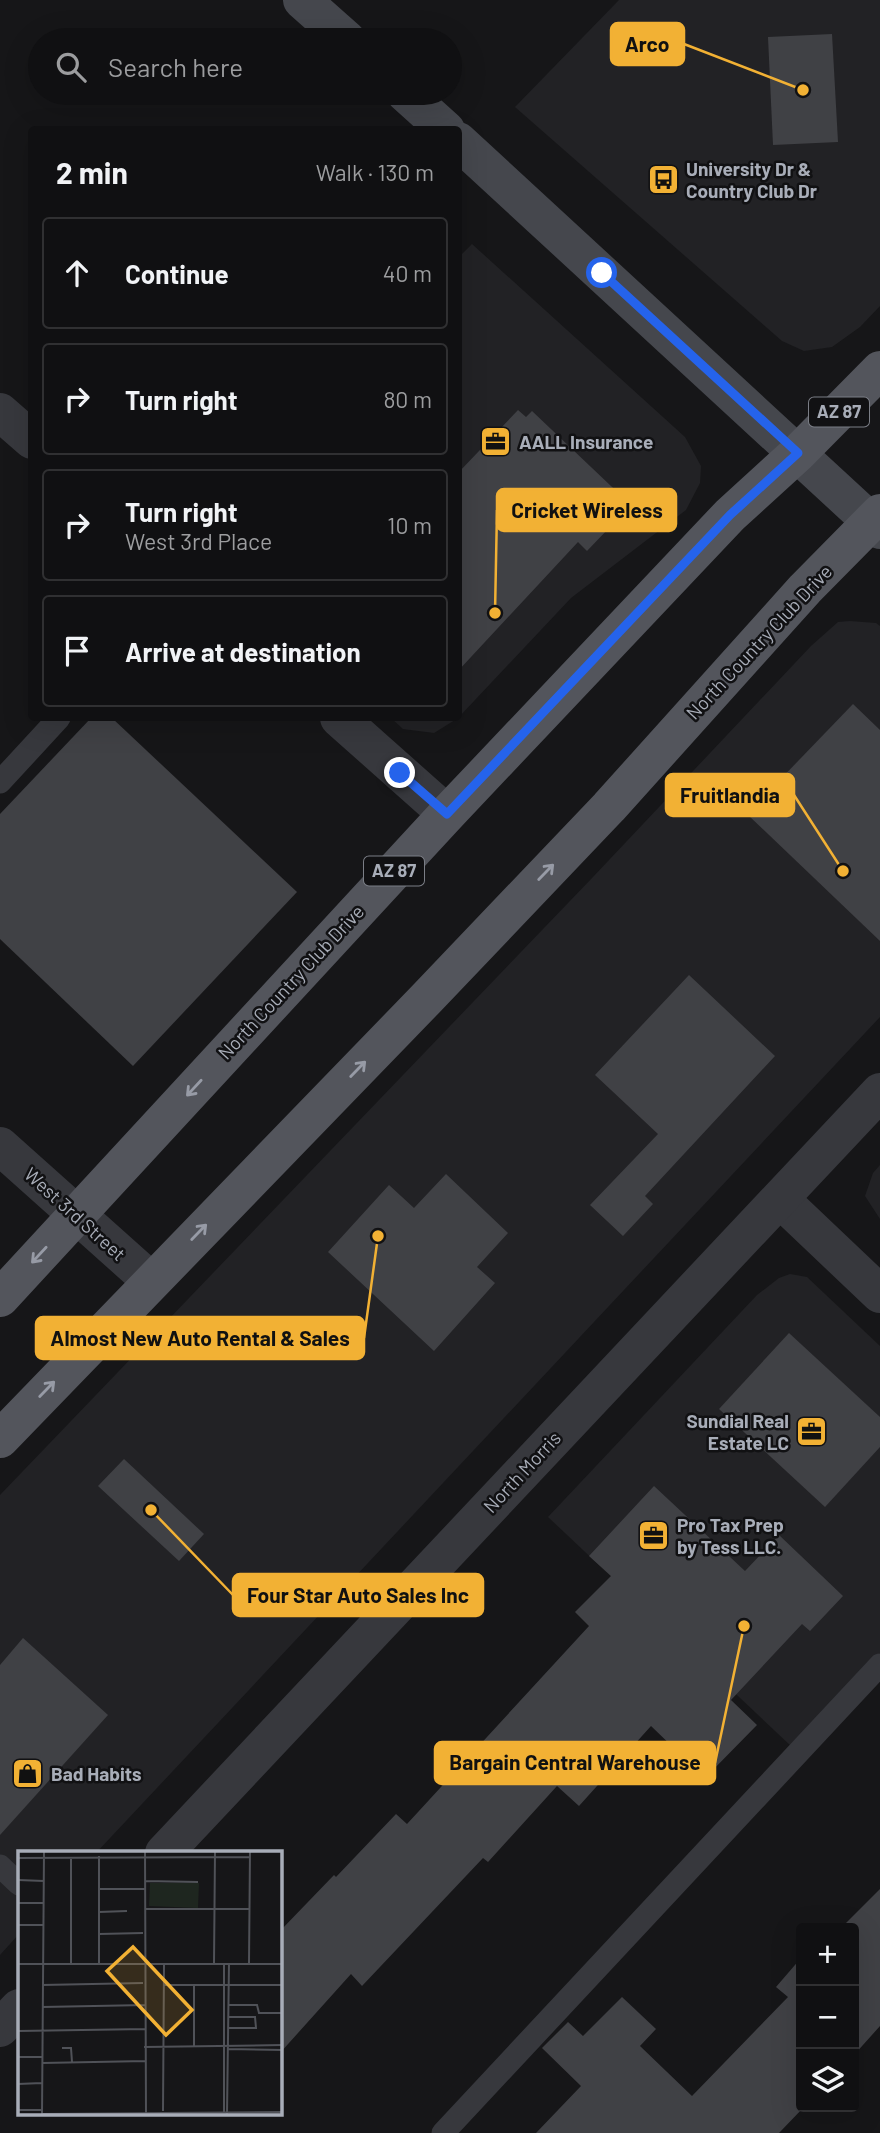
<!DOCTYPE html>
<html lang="en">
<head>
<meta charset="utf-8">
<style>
  :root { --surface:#101012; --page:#19191b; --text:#f1f3f6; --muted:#9c9d9f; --line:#303032 }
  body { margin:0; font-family:Barlow,sans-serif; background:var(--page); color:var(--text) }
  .controls { position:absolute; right:21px; bottom:21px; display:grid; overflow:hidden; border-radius:7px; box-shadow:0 7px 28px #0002 }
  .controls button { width:63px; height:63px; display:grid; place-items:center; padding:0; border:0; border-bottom:2px solid var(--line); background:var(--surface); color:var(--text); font:35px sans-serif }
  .stop { position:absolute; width:21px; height:21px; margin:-16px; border:5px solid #2563eb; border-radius:50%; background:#fff }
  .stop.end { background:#2563eb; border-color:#fff; box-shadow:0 2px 7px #0008 }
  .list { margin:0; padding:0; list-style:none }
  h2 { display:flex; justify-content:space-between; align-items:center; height:91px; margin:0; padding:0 28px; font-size:30px }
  h2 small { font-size:23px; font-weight:400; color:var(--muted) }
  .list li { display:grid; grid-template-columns:46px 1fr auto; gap:21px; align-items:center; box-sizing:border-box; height:112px; margin:0 14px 14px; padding:0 14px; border:2px solid var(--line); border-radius:7px }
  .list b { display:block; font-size:26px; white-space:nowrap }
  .list p { margin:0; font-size:23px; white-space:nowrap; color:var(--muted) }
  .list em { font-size:23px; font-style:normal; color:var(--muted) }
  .icon { flex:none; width:38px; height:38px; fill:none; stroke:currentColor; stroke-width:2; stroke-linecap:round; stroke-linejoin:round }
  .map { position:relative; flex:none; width:880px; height:2133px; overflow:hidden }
  .search { position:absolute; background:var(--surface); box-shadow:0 7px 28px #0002; left:28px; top:28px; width:434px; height:77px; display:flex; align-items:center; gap:18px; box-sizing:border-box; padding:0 24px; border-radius:38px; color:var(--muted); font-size:26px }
  .panel { position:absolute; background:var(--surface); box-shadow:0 7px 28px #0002; left:28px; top:126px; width:434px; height:595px; border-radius:7px }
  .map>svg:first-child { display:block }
  .built { fill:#222225 }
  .building { fill:#404145 }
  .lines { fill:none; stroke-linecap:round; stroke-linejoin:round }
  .lane { stroke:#37383d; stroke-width:23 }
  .street { stroke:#37383d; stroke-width:38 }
  .secondary { stroke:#45474d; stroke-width:38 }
  .primary { stroke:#53555c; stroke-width:38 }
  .oneway { stroke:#979ba6 }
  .route { stroke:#2563eb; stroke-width:9 }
  .labels { text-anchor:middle; stroke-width:5; stroke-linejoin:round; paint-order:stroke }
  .shield { fill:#111113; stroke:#7b7e86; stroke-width:2 }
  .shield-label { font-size:18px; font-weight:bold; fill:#a8adb8 }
  .poi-label { font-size:19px; font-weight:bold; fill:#a8adb8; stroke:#111113; text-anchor:start }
  .street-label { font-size:19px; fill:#a8adb8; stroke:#111113 }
  .inset-road { fill:none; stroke:#505258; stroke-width:2 }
  .view { fill:#f2b134; fill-opacity:0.15; stroke:#f2b134; stroke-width:3.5 }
  .inset-edge { fill:none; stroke:#a8adb8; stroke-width:3.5 }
  .leader { fill:none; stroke:#f2b134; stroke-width:2.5 }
  .callout-dot { fill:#f2b134; stroke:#111113; stroke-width:2.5 }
  .callout { fill:#f2b134; stroke:#f2b134; stroke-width:2.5 }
  .callout-label { font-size:21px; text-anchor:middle; font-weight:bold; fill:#111 }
</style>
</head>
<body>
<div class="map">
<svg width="880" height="2133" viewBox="0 0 880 2133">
  <rect width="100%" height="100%" fill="#161618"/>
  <!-- built -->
  <g class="built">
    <path d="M619 0H880V306L860 327 832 347 804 351 782 341 515 107Z"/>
    <path d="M472 244 685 437 701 466 700 483 686 510 571 598 459 717 458 258Z"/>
    <path d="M850 621 876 623 880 626V1017L96 1853H19V1934L0 1955V1495L593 877 811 646 838 622Z"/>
    <path d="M391 718H458L434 733 403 729Z"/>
    <path d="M880 1165V1219L865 1196 873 1173Z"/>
    <path d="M790 1274 807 1277 880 1346V1653L792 1747 548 1517 757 1295 779 1278Z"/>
  </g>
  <!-- building -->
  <g class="building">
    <path d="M832 34 838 142 773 145 768 37Z"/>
    <path d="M518 410 526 417 532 411 631 505 587 551 578 542 458 671V473Z"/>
    <path d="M853 704 880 730V941L747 814Z"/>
    <path d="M91 718H112L297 892 133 1066 0 939V814Z"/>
    <path d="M689 975 775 1056 645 1196 653 1204 623 1236 590 1205 658 1134 595 1075Z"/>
    <path d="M446 1174 508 1233 477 1267 495 1283 434 1351 328 1252 389 1185 414 1208Z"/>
    <path d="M789 1333 880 1417V1447L825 1507 719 1409Z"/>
    <path d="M124 1459 204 1534 179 1561 98 1486Z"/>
    <path d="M654 1486 745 1571 779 1535 843 1596 810 1631 802 1624 731 1700 757 1725 705 1778 651 1726 579 1806 557 1786 488 1862 483 1858 362 1986 351 1974 280 2053V1931L334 1875 336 1877 396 1814 407 1824 589 1626 575 1612 611 1576 589 1556Z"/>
    <path d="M23 1638 108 1715 0 1835V1665Z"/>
    <path d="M880 1889V2026L854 2055V1928H841Z"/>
    <path d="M801 1958V2107H804L779 2133H536L581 2086 542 2048 568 2022 583 2036 622 1997 656 2029 640 2046 692 2096 788 1997 776 1987Z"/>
  </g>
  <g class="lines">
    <!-- lane -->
    <g class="lane">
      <path d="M0 782 59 718"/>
      <path d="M0 1866 19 1884"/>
      <path d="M443 2133 880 1665"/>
    </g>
    <!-- street -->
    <g class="street">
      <path d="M0 412 32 440"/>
      <path d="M339 718 447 814"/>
      <path d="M0 1146 151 1281"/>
      <path d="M780 1199 880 1294"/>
      <path d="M164 1853 880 1092"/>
      <path d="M0 2028 19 2008"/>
    </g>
    <!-- secondary -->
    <g class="secondary">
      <path d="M302 0 347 40"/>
      <path d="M405 93 446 130"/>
      <path d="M458 141 880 530"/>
    </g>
    <!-- primary -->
    <g class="primary">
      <path d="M0 1298 447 814 730 515 798 453 880 370"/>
      <path d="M0 1439 426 999 609 807 805 589 880 513"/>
    </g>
  </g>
  <!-- one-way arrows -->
  <defs><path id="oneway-shaft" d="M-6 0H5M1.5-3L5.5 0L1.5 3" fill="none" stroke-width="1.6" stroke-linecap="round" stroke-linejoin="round" transform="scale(1.75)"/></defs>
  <g class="oneway">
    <use href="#oneway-shaft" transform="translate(546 872) rotate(-46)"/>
    <use href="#oneway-shaft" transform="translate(358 1069) rotate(-46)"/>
    <use href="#oneway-shaft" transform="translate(194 1088) rotate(133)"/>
    <use href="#oneway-shaft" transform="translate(199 1232) rotate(-46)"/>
    <use href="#oneway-shaft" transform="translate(39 1255) rotate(133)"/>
    <use href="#oneway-shaft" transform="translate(47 1389) rotate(-46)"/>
  </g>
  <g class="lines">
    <!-- route -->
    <path class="route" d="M400 773 447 814 730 515 798 453 602 273"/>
  </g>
  <!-- icons -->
  <defs>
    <symbol id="bus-square" viewBox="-11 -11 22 22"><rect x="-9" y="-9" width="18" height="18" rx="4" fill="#f2b134" stroke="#111113"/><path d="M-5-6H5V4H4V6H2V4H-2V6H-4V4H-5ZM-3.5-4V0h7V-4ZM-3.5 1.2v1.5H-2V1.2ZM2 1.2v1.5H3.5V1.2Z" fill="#111"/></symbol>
    <symbol id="office-square" viewBox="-11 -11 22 22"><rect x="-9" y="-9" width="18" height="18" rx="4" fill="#f2b134" stroke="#111113"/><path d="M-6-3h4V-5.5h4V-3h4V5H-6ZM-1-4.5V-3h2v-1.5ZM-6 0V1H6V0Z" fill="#111"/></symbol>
    <symbol id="shop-square" viewBox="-11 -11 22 22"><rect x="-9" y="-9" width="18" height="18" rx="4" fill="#f2b134" stroke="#111113"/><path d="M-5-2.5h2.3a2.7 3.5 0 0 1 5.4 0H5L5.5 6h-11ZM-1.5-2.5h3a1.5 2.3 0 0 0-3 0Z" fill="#111"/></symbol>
  </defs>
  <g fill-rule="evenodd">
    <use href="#bus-square" x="646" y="162" width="35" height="35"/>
    <use href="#office-square" x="478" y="424" width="35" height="35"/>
    <use href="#office-square" x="794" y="1414" width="35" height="35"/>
    <use href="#office-square" x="636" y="1518" width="35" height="35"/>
    <use href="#shop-square" x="10" y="1756" width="35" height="35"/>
  </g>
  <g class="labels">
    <!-- shield labels -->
    <g class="shield">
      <rect x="809" y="397.5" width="60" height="29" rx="5"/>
      <rect x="364" y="856.5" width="60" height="29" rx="5"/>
    </g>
    <g class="shield-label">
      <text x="839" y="418">AZ 87</text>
      <text x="394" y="877">AZ 87</text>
    </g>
    <!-- poi labels -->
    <g class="poi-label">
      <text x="686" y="176">University Dr &amp;<tspan x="686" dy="22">Country Club Dr</tspan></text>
      <text x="519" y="449">AALL Insurance</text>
      <text x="789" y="1428" text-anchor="end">Sundial Real<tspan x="789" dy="22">Estate LC</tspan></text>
      <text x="677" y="1532">Pro Tax Prep<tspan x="677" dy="22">by Tess LLC.</tspan></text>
      <text x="51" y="1781">Bad Habits</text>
    </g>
    <!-- street labels -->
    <g class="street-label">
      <text transform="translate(759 642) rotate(-47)" y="7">North Country Club Drive</text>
      <text transform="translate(291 982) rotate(-47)" y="7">North Country Club Drive</text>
      <text transform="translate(75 1214) rotate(42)" y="7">West 3rd Street</text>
      <text transform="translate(522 1472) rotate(-47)" y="7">North Morris</text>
    </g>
  </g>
  <!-- overview -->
  <g transform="translate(18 1851)">
    <rect width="264" height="264" fill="#161618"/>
    <path d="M132 32H181L180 57 131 55Z" fill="#1e261f"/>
    <path class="inset-road" d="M127 0 128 264M0 7 232 6M0 29 26 30M127 30 180 31M81 38H127M0 52H25M127 58H231M81 61 109 60M0 74H25M81 83 125 82M53 112V6M81 112V5M196 112 197 0M231 112 232 0M0 113H265M206 113V264M24 134 125 132M145 134H265M176 134V196M210 154H239L241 162H265M24 156 128 154M210 177H238L237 166H210M0 180 128 178M126 196 265 194M44 197H53L54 211M209 198 265 199M0 206H24M24 212 128 210M0 233 24 232M0 259H24M145 260 146 114M24 263 265 261M209 263 211 112M24 264 26 0"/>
    <path class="view" d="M115 96 174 159 148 184 89 120Z"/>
    <rect width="264" height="264" class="inset-edge"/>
  </g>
  <!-- callouts -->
  <path class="leader" d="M803 90L684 44M495 613L497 510M843 871L794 795M378 1236L364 1338M151 1510L233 1595M744 1626L715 1763"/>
  <g class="callout-dot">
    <circle cx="803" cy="90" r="7"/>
    <circle cx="495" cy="613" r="7"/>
    <circle cx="843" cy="871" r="7"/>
    <circle cx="378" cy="1236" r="7"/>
    <circle cx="151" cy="1510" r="7"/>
    <circle cx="744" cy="1626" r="7"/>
  </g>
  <g class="callout">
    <rect x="611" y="23" width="73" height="42" rx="7"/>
    <rect x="497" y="489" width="179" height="42" rx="7"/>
    <rect x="666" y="774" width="128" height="42" rx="7"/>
    <rect x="36" y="1317" width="328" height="42" rx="7"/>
    <rect x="233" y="1574" width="250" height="42" rx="7"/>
    <rect x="435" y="1742" width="280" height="42" rx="7"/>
  </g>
  <g class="callout-label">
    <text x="647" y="52">Arco</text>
    <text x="587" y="518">Cricket Wireless</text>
    <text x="730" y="803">Fruitlandia</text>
    <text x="200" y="1346">Almost New Auto Rental &amp; Sales</text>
    <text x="358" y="1603">Four Star Auto Sales Inc</text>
    <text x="575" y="1770">Bargain Central Warehouse</text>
  </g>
</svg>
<div class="controls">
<button>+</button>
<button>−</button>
<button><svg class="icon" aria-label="layers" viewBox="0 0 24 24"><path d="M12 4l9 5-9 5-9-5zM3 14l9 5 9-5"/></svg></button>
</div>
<div class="stop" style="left:602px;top:273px"></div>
<div class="stop end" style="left:400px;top:773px"></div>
<div class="search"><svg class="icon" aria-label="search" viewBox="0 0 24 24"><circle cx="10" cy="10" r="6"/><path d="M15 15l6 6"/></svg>Search here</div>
<section class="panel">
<h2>2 min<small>Walk · 130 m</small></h2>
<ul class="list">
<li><svg class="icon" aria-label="ahead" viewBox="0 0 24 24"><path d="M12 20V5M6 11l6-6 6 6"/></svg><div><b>Continue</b></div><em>40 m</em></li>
<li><svg class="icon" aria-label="right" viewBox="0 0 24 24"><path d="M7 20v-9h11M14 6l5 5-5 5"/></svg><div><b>Turn right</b></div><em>80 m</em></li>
<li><svg class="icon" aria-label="right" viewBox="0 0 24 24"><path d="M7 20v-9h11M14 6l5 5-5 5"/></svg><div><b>Turn right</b><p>West 3rd Place</p></div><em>10 m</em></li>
<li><svg class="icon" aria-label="arrive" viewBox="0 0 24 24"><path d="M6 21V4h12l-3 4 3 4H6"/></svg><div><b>Arrive at destination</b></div></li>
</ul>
</section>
</div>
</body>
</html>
